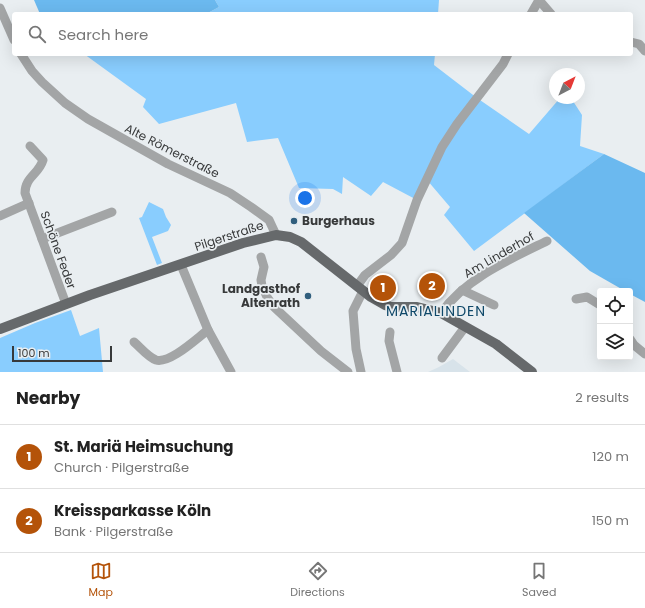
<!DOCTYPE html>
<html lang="en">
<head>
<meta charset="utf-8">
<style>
  :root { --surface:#fff; --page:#f6f6f6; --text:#222; --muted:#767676; --line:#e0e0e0; --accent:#b45309 }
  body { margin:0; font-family:Poppins,sans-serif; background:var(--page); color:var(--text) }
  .controls { position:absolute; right:12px; bottom:12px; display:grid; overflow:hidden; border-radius:4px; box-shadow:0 4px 16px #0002 }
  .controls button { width:36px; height:36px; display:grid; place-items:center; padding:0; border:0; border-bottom:1px solid var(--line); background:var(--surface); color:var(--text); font:20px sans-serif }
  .compass { position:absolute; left:549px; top:68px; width:36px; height:36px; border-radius:50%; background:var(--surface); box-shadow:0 4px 16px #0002; rotate:42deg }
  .scale { position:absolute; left:12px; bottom:10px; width:100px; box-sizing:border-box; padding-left:4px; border:2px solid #37393a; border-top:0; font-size:11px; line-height:14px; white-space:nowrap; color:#37393a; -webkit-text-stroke:3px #e9eef1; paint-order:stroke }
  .you { position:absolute; left:305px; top:198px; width:14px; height:14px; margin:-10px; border:3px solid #fff; border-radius:50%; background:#1a73e8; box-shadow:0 0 0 6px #1a73e833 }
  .badge { display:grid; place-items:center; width:26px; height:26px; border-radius:50%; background:var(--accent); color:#fff; font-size:13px; font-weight:700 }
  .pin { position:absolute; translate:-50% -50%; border:2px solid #fff; box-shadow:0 1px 4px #0006 }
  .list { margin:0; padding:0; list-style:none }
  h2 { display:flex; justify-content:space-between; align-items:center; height:52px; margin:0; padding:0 16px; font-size:17px }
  h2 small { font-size:13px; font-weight:400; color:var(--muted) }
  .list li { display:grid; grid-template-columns:26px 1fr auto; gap:12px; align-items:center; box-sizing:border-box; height:64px; padding:0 16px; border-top:1px solid var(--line) }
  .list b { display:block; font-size:15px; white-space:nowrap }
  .list p { margin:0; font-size:13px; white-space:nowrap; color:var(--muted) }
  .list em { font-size:13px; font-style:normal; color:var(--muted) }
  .icon { flex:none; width:22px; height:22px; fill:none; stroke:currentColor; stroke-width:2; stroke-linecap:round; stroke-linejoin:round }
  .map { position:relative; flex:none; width:645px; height:372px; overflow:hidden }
  .search { position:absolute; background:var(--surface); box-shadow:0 4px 16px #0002; left:12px; right:12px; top:12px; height:44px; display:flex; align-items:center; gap:10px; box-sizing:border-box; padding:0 14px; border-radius:4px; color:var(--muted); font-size:15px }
  .sheet { height:180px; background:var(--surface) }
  nav { display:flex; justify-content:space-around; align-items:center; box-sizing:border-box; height:56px; border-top:1px solid var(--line); background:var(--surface); font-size:11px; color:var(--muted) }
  nav a { display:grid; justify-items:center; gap:2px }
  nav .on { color:var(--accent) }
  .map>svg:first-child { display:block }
  .built { fill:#d8e3ea }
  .green { fill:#89cdfe }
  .forest { fill:#6bb9ef }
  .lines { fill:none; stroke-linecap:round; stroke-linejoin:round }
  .minor { stroke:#a3a5a6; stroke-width:9 }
  .major { stroke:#66696b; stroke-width:10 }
  .poi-dot { fill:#305e7d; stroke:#e9eef1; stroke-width:1.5 }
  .labels { text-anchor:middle; stroke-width:3.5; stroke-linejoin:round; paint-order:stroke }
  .street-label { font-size:12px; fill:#37393a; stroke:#e9eef1 }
  .poi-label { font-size:12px; font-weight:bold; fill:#37393a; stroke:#e9eef1; text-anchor:start }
  .quarter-label { font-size:14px; letter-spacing:1px; fill:#0f4869; stroke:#e9eef1 }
</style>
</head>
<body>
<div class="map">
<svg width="645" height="372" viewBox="0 0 645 372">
  <rect width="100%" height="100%" fill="#e9eef1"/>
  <!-- built -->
  <path class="built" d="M453 359 470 372H428L439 367Z"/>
  <!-- green -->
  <g class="green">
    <path d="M215 0H439L438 14H206L219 7Z"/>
    <path d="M84 54H435L434 65 477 98 529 134 560 98H571L582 115 580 146 604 154 474 251 444 215 450 207 427 180 417 200 383 182 371 196 343 177 342 194 333 189 299 188 278 138 247 142 236 103 159 124 143 107 146 99Z"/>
    <path d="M149 202 163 209 166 217 171 225 168 231 152 237 162 263 157 265 139 218 142 217Z"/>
    <path d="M71 310 80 336 99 328 103 372H0V338L35 323Z"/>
  </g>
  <!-- forest -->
  <g class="forest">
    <path d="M34 0H215L219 7 206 14H40Z"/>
    <path d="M604 154 645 173V302L630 294V291H625L590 271 524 213Z"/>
  </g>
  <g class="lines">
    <!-- minor -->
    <g class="minor">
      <path d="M539 0 551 14"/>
      <path d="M0 8 14 40"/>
      <path d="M531 14 539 0"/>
      <path d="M631 42 639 44 645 51"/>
      <path d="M21 54 32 71 42 82 65 103 88 119 168 164 230 193 251 207 269 220 276 235"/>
      <path d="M30 146 43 160C39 174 25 177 25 193L66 304"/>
      <path d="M0 216 29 203"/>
      <path d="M42 239 112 212"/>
      <path d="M261 257 264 267 261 280 262 286 267 297 274 307 321 351 348 372"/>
      <path d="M181 265 208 330 231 372"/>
      <path d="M357 286 365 275 391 255 402 243 417 200 442 147 457 124 503 64 508 54"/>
      <path d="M462 290 494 305"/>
      <path d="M576 299 587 297 600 305"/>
      <path d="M441 313C466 278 510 259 547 241"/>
      <path d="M390 332 389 341 397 372"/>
      <path d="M630 339 634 345 645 354"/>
      <path d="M134 342C141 348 148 357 156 360 170 364 197 338 208 330"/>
      <path d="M442 358 465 327"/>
      <path d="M361 372 356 349 353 311 363 291"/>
    </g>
    <!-- major -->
    <path class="major" d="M0 329 90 295 243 243 276 235 290 237 301 242 371 297 385 305 391 307H417L441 313 496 344 532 372"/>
  </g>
  <!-- markers -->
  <g class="poi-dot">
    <circle cx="294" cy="221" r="4"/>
    <circle cx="308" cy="296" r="4"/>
  </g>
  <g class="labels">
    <!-- street labels -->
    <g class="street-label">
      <text transform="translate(172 151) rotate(27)" y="4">Alte Römerstraße</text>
      <text transform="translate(229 236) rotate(-18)" y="4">Pilgerstraße</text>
      <text transform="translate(58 250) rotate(70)" y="4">Schöne Feder</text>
      <text transform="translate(499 255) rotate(-30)" y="4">Am Linderhof</text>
    </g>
    <!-- poi labels -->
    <g class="poi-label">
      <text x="302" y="225">Burgerhaus</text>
      <text x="300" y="293" text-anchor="end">Landgasthof<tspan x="300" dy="14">Altenrath</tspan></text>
    </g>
    <!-- quarter labels -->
    <g class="quarter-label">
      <text x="436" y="316">MARIALINDEN</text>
    </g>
  </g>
</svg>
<div class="controls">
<button><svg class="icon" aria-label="locate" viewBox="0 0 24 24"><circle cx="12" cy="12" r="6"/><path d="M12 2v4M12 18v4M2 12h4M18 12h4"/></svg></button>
<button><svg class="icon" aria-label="layers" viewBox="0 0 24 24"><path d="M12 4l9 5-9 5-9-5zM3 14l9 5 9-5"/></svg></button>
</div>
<svg class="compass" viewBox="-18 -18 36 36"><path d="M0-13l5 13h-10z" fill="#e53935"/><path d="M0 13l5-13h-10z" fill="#767676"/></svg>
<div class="scale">100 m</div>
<div class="you"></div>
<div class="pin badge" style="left:383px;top:288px">1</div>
<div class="pin badge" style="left:432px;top:286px">2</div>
<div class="search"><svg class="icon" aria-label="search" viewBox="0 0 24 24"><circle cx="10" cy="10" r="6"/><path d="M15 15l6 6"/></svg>Search here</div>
</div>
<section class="sheet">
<h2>Nearby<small>2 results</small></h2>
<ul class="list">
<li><span class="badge">1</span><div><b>St. Mariä Heimsuchung</b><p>Church · Pilgerstraße</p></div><em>120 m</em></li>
<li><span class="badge">2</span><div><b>Kreissparkasse Köln</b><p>Bank · Pilgerstraße</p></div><em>150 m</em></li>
</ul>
</section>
<nav>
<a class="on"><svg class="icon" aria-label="map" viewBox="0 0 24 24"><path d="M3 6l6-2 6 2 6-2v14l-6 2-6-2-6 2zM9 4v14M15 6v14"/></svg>Map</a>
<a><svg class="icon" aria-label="directions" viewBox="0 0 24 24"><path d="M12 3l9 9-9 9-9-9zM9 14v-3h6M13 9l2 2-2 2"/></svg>Directions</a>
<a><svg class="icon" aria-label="saved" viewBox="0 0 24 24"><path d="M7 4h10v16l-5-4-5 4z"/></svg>Saved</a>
</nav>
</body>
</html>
